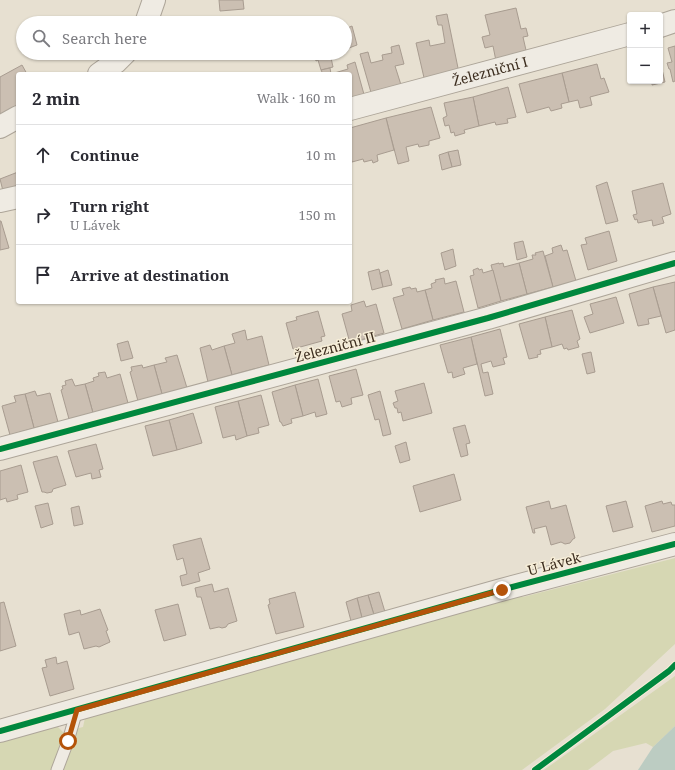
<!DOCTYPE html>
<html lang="en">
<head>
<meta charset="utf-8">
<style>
  :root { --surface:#fff; --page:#f2f2f3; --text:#2b2b33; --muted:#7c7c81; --line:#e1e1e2 }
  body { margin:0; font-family:"Noto Serif",serif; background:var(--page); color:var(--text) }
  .controls { position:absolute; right:12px; top:12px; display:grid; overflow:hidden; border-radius:4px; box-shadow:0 1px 3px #0004 }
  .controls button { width:36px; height:36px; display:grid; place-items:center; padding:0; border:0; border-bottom:1px solid var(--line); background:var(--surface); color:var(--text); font:20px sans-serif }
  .stop { position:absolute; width:12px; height:12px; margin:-9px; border:3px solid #b45309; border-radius:50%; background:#fff }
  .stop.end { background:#b45309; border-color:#fff; box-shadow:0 1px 4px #0008 }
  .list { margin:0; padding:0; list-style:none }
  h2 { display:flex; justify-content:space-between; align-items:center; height:52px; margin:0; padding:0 16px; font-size:17px }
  h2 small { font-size:13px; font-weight:400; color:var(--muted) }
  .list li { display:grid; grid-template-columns:26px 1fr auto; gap:12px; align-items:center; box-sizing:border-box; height:60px; padding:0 16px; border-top:1px solid var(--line) }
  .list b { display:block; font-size:15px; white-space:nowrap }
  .list p { margin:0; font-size:13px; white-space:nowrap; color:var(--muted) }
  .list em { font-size:13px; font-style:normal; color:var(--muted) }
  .icon { flex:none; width:22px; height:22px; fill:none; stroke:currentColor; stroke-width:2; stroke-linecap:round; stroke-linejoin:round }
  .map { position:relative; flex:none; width:675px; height:770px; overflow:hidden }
  .search { position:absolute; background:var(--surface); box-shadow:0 1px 3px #0004; left:16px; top:16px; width:336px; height:44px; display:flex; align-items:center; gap:10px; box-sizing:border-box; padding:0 14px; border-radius:22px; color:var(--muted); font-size:15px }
  .panel { position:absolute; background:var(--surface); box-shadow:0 1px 3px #0004; left:16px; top:72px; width:336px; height:232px; border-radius:4px }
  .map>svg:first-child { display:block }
  .green { fill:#d6d7b3 }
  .water { fill:#bcccc2 }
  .building { fill:#cbbfb2; stroke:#a89c90 }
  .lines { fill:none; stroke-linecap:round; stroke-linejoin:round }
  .service-casing { stroke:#ada599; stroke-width:13 }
  .minor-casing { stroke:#ada599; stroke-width:24 }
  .service { stroke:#efebe3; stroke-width:11 }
  .minor { stroke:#efebe3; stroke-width:22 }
  .cycleway-casing { stroke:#f7eed8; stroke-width:8 }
  .cycleway { stroke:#00873e; stroke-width:6 }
  .route { stroke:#b45309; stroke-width:5 }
  .labels { text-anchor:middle; stroke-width:3; stroke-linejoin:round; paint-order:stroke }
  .street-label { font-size:14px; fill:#3d2e20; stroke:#f7eed8 }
</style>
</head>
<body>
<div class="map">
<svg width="675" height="770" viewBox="0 0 675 770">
  <rect width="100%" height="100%" fill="#e7e0d1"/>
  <!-- green -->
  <g class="green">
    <path d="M675 558V644L605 709 522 770H0V735L51 720 63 732 83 727 85 718 513 591 523 597Z"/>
    <path d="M675 676V726L653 747 646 743 613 751 588 770H544Z"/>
  </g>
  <!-- water -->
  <path class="water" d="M675 726V770H638L653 747Z"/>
  <!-- building -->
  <g class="building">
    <path d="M219 0H243L244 9 220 11Z"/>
    <path d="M516 8 521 29 526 28 528 36 523 37 528 59 497 66 493 46 485 48 482 37 490 35 485 15Z"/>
    <path d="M447 14 459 73 425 82 416 43 429 40 430 46 445 43 442 25H438L436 16Z"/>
    <path d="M352 26 357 45 346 49 345 29Z"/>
    <path d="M399 45 404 64 395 66 402 88 372 96 360 54 368 52 371 63 383 60 382 55 392 53 391 47Z"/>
    <path d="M675 46V81L673 82 670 69H669L667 63 672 62 668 48Z"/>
    <path d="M314 53H330L333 67 321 70 318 60 316 61Z"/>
    <path d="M660 61 665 82 652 85V81H660Z"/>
    <path d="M355 62 365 98 350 102V74H331L348 69 347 65Z"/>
    <path d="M597 64 601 79 604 78 609 92 590 97 592 105 580 108 578 100 569 102 562 73Z"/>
    <path d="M22 65 27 74H18V105L0 115V77Z"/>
    <path d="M330 68 331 74H323L321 70Z"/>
    <path d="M562 73 569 102 561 104 562 108 551 111 549 107 527 113 519 84Z"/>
    <path d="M508 87 516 117 507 119 508 123 496 125 495 122 479 126 473 97Z"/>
    <path d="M473 97 479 126 464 130 465 133 455 136 454 132 451 133 449 125 445 126 443 118 447 116 444 103Z"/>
    <path d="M431 107 440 138 429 141V145L419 147 418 144 406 147 409 161 398 164 386 118Z"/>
    <path d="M386 118 394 150 377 155 378 161 373 163 372 160 364 162 363 159 352 162 350 154V128Z"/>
    <path d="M458 150 461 165 452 167 448 152Z"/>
    <path d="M448 152 452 167 442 170 439 155Z"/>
    <path d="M18 172V191L4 195 0 179Z"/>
    <path d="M607 182 618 221 606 224 596 186Z"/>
    <path d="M663 183 671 214 662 217 664 223 653 226 652 220 638 223 637 219 635 220 633 215 637 214 632 191Z"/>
    <path d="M0 221H1L9 248 0 250Z"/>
    <path d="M609 231 617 261 588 270 581 245 587 244 585 238Z"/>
    <path d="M523 241 527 257 517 260 514 243Z"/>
    <path d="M561 245 563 251 567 250 576 281 553 287 545 256 553 253 552 248Z"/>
    <path d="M453 249 456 266 445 270 441 253Z"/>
    <path d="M543 251 553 287 527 294 519 263 533 259 532 255H536L535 253Z"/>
    <path d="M499 263V264L503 263 504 267 519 263 527 294 501 301 491 265Z"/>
    <path d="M478 268 479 270 482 269 483 273 493 270 501 301 478 308 470 276 474 275 473 270Z"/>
    <path d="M379 269 383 287 372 290 368 272Z"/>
    <path d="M388 270 392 285 383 287 380 273Z"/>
    <path d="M444 278 445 284 456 281 464 312 433 320 425 290 432 288 431 284 436 282 435 280Z"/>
    <path d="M675 282V330L666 333 653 287Z"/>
    <path d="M410 287 411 289 416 288 417 292 425 290 433 320 402 329 393 298 404 295 402 289Z"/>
    <path d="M653 287 661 316 648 319 649 324 638 326 629 294Z"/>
    <path d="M616 297 624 323 590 333 584 317 593 314 590 304Z"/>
    <path d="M364 301 366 307 376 304 384 333 350 343 342 314 352 311 351 305Z"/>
    <path d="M572 310 580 339 577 341 579 347 568 350 567 348 564 349 562 344 552 347 545 317Z"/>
    <path d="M318 311 325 336 321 337 322 341 293 349 286 323 297 320 296 317Z"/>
    <path d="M545 317 552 347 540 350 541 354 537 355 538 357 529 359 519 324Z"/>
    <path d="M500 329 507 357 503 358 505 364 493 367 491 361 481 364 483 373 488 372 493 394 485 396 471 337Z"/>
    <path d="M245 330 247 340 262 336 269 365 232 375 224 346 235 343 232 334Z"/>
    <path d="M471 337 477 364 463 368 465 374 453 378 452 372 448 373 440 345Z"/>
    <path d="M128 341 133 358 121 361 117 344Z"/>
    <path d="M210 345 212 350 224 346 232 375 208 382 200 348Z"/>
    <path d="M591 352 595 372 587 374 582 354Z"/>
    <path d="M177 355 187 388 162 394 154 365 167 362 165 358Z"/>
    <path d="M142 365 143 368 154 365 162 394 138 401 130 372 132 371 131 367Z"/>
    <path d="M356 369 363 395 351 398 352 404 342 407 340 401 336 402 329 376Z"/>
    <path d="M105 372 107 378 120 374 128 403 93 413 85 384 94 381 93 378 99 376 98 373Z"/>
    <path d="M72 379 75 386 85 384 93 413 69 419 61 390 63 389 62 386 66 385 65 381Z"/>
    <path d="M318 379 327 414 316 417 315 412 303 416 295 385Z"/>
    <path d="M424 383 432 413 403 421 401 412 398 413 397 408H395L393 403 398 401 395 391Z"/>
    <path d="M295 385 303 416 291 419 292 423 283 426 281 422H280L272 392Z"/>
    <path d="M35 391 37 396 50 393 58 422 34 428 25 394Z"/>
    <path d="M380 391 391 434 383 436 379 419 375 420 368 395Z"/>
    <path d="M25 394 34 428 10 435 2 406 16 402 14 396Z"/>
    <path d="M261 395 269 425 258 428 259 433 247 436 238 401Z"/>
    <path d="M238 401 247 436 236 440 235 435 223 438 215 407Z"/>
    <path d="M193 413 202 443 177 450 169 420Z"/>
    <path d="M169 420 177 450 153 456 145 426Z"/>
    <path d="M465 425 470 443 466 444 468 455 461 457 453 428Z"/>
    <path d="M406 442 410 460 400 463 395 446Z"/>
    <path d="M96 444 103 469 99 470 101 477 92 479 91 473 76 477 68 451Z"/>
    <path d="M57 456 66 485 53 489 52 492 47 493 44 492H42L33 462Z"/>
    <path d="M21 465 28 492 17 495 18 499 7 502 6 498 0 500V471Z"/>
    <path d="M454 474 461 500 420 512 413 486Z"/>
    <path d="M549 501 551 509 566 505 575 538 573 539 570 543 565 544 561 542 551 545 546 526 534 529 535 533H533L526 507Z"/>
    <path d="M626 501 633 527 613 532 606 506Z"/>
    <path d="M662 501 663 504 671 502 672 505H675V526L652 532 645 506Z"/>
    <path d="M48 503 53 524 41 528 35 506Z"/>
    <path d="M79 506 83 524 74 526 71 508Z"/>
    <path d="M201 538 210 569 198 573 200 581 182 586 180 576 187 574 183 558 177 560 173 545Z"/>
    <path d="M212 584 214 592 228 588 237 621 228 624 226 627 222 628 219 627 210 629 201 597H197L195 588Z"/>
    <path d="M295 592 304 627 276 634 268 605 270 604 269 599Z"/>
    <path d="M379 592 385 612 374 615 368 595Z"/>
    <path d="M368 595 374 615 362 618 357 598Z"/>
    <path d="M357 598 362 618 351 621 346 602Z"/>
    <path d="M4 602 16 646 0 651V603Z"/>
    <path d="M178 604 186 635 164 641 155 610Z"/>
    <path d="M100 609 108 630 106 631 110 642 99 647 96 646 84 649 79 632 69 635 64 614 80 610 81 615Z"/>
    <path d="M56 657 57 664 67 661 74 689 50 696 42 668 47 667 45 660Z"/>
  </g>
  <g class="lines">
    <defs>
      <path id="service" d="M57 770 68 741 77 710"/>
      <g id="minor">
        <path d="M146 23 154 0"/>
        <path d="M660 26 675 21"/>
        <path d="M99 74 116 62 125 53"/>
        <path id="s1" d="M350 109 630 34"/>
        <path d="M0 127 18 117"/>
        <path d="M0 201 18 197"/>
        <path d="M0 449 488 318 675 263"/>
        <path d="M0 731 501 590 675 544"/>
      </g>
    </defs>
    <!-- service casing -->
    <use href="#service" class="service-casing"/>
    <!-- minor casing -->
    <use href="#minor" class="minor-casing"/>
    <!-- service -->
    <use href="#service" class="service"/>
    <!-- minor -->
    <use href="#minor" class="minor"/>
    <defs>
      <g id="cycleway">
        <path d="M0 449 488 318 675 263"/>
        <path d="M0 731 501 590 675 544"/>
        <path d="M535 770 669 671 675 665"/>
      </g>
    </defs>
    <!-- cycleway casing -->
    <use href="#cycleway" class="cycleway-casing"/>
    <!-- cycleway -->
    <use href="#cycleway" class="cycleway"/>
  </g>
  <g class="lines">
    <!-- route -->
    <path class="route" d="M68 741 77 710 502 590"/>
  </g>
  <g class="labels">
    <!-- street labels -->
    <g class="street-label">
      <text dy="5" stroke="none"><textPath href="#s1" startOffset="145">Železniční I</textPath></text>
      <text transform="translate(335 347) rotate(-15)" y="5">Železniční II</text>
      <text transform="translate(554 564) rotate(-15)" y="5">U Lávek</text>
    </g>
  </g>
</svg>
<div class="controls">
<button>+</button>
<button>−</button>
</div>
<div class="stop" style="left:68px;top:741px"></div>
<div class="stop end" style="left:502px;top:590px"></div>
<div class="search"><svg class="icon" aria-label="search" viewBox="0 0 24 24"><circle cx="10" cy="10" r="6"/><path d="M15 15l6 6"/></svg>Search here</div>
<section class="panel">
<h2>2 min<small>Walk · 160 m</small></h2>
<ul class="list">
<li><svg class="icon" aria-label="ahead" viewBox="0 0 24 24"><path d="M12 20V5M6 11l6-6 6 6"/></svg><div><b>Continue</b></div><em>10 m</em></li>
<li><svg class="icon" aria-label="right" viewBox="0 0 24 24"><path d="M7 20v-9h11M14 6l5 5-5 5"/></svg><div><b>Turn right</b><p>U Lávek</p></div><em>150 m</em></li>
<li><svg class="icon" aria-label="arrive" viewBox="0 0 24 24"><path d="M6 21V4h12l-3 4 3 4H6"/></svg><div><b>Arrive at destination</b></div></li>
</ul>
</section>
</div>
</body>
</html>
